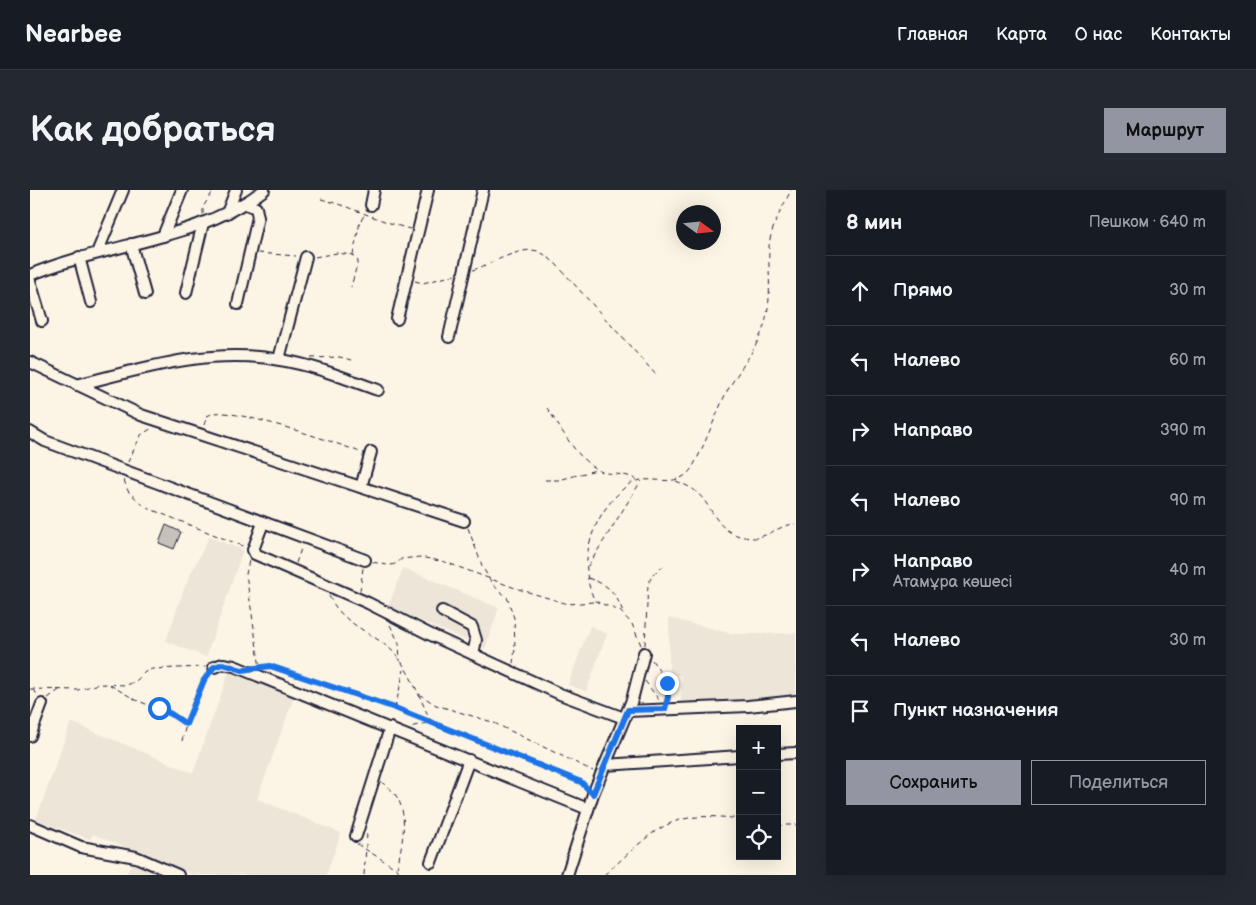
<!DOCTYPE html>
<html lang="ru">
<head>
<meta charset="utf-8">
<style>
  :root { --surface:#171b24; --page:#242831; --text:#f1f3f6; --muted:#9ea1a6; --line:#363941; --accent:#9495a2 }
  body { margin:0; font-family:"Balsamiq Sans",sans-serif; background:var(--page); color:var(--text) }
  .controls { position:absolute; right:15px; bottom:15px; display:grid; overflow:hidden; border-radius:0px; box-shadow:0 5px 20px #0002 }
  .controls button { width:45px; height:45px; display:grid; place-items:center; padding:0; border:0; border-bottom:1px solid var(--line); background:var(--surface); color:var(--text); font:25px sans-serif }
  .compass { position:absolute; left:646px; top:15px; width:45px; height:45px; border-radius:50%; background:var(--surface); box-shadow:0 5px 20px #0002; rotate:105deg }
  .stop { position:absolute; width:15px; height:15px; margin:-11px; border:4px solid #1a73e8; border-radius:50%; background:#fff }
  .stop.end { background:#1a73e8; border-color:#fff; box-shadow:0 1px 5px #0008 }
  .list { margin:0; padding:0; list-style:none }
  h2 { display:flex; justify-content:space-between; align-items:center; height:65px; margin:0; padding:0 20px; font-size:21px }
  h2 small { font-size:16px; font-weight:400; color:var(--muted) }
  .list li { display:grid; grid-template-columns:32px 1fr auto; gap:15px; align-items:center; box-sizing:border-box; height:70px; padding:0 20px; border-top:1px solid var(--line) }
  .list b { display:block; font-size:19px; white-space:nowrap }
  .list p { margin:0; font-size:16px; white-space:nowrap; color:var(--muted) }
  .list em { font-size:16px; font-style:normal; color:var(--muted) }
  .actions { display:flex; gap:10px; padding:15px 20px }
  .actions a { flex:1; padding:11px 0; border:1px solid var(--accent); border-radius:0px; text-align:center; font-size:18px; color:var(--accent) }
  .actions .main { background:var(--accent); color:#111 }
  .icon { flex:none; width:28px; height:28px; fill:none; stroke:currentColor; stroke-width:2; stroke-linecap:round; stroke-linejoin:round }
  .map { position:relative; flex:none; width:766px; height:685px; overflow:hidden; border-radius:0px }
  header { display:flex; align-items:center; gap:30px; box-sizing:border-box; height:70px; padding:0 25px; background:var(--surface); border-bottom:1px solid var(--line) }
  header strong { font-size:24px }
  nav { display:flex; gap:28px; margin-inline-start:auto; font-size:18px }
  .intro { display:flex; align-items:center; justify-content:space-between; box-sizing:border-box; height:120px; padding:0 30px }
  h1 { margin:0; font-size:35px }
  .button { padding:12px 22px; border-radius:0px; background:var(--accent); color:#111; font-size:18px; font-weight:700 }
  main { display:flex; gap:30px; padding:0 30px }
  aside { flex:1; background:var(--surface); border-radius:0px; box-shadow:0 5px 20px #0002 }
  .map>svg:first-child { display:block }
  .built { fill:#ece5d8 }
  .building { fill:#c6c1bb; stroke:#22223b }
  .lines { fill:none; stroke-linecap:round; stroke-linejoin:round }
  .minor-casing { stroke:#22223b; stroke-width:14 }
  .path { stroke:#22223b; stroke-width:1; stroke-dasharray:5 4; stroke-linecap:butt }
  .minor { stroke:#fcf5e5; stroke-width:10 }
  .route { stroke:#1a73e8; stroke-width:6 }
</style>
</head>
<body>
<header>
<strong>Nearbee</strong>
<nav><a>Главная</a><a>Карта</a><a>О нас</a><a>Контакты</a></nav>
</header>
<div class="intro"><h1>Как добраться</h1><a class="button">Маршрут</a></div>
<main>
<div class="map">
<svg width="766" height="685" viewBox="0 0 766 685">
  <rect width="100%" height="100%" fill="#fcf5e5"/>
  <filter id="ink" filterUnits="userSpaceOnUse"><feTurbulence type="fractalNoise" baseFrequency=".02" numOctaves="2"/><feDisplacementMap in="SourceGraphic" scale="10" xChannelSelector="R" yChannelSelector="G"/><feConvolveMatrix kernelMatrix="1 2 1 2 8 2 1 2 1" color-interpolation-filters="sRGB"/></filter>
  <g filter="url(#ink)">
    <!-- built -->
    <g class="built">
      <path d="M179 347 213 360 176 467 136 451 155 396Z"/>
      <path d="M373 378 469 418 455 458 358 417Z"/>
      <path d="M639 428 704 444 766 443V508L651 514 652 486 639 484Z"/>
      <path d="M560 436 577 444 556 501 538 495Z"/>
      <path d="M200 479 265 504 227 609 311 643 296 685H163L63 644 60 649 6 630 41 532 163 583Z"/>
      <path d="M102 673 134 685H96Z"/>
    </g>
    <!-- building -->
    <path class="building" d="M136 335 151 342 144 359 129 353Z"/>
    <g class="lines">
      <defs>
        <g id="minor">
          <path d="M341 15 344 0"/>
          <path d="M197 23 206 0"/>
          <path d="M133 46 152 0"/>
          <path d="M101 54 115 104"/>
          <path d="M67 63 93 0"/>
          <path d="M49 67 61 112"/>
          <path d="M0 85C76 53 167 51 234 0"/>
          <path d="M0 91 12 131"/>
          <path d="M156 103 173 33"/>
          <path d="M208 114 228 27 226 18 216 14"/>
          <path d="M367 129 398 0"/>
          <path d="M419 147 453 0"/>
          <path d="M249 169 276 67"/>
          <path d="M0 172 111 225 434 331"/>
          <path d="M47 195C114 178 180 157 250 170 284 175 316 189 348 200"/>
          <path d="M0 242 15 251 335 370"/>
          <path d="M331 297 341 262"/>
          <path d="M233 333 223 360 225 364 338 413 401 445 530 504 594 528"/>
          <path d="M412 421 442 437 446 450 443 464"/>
          <path d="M184 477 193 474 204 476 558 619"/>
          <path d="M598 521 718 516 766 511"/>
          <path d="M0 546 12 514"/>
          <path d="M747 564 766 563"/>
          <path d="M575 575 710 566"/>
          <path d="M0 635 51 657 106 667 148 685"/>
          <path d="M326 646 360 538"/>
          <path d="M401 672 439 570"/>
          <path d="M537 685 563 604 602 510 614 463"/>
        </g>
      </defs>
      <!-- minor casing -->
      <use href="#minor" class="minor-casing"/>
      <!-- path -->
      <g class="path">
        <path d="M291 9C322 17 349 31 380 39"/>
        <path d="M173 24V17L184 0"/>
        <path d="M228 63 266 66"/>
        <path d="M323 65 330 32 335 24"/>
        <path d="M285 67 307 63 323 65 328 71 321 97"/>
        <path d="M443 80C461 74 494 54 510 62 516 65 521 70 526 74L628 187"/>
        <path d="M385 91 393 93 425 85"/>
        <path d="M281 168 310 167 321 170"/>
        <path d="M517 218C531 238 545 266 566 279 578 287 595 281 606 290"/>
        <path d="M174 235 177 226C180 225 182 223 184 223 205 219 309 253 332 263"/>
        <path d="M98 272 111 245 122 238"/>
        <path d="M94 290 98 301 115 317 215 357"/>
        <path d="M515 290H529L566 280"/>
        <path d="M646 291C652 294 659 296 664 300 686 317 684 346 722 348 738 348 750 334 766 334"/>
        <path d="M438 338 453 378 463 395 477 407 484 428 485 459 483 473"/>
        <path d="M219 371 216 384 230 478"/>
        <path d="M343 372C353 374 364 379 371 369L390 367 415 372 485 398 538 414 563 412"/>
        <path d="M266 373 272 356"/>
        <path d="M558 376 611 291"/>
        <path d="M558 388C581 396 585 402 594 424"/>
        <path d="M330 401 333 378"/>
        <path d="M299 406C313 434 336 439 359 458 377 472 391 511 401 532L380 537"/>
        <path d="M360 435 369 453 370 471"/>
        <path d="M611 455 602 434 590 421 565 411C547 376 560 331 588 304 593 299 598 293 606 291 625 286 648 299 662 278 675 255 684 229 695 205 708 180 730 157 736 128 742 104 738 81 739 57 740 38 753 17 761 0"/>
        <path d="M615 455 618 394 623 384 634 376"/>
        <path d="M622 470 637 493V511"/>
        <path d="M233 478 240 476 365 518 551 592 557 598"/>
        <path d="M615 491 629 510"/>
        <path d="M80 495 106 510 141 524 156 534"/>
        <path d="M0 499 48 500 68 494 97 495 106 491 115 482 122 479 175 477"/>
        <path d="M3 500 9 506"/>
        <path d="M389 504 406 515 462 532 563 581"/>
        <path d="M18 508 29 500"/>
        <path d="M365 518 374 480"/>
        <path d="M152 551C157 529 165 502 179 484"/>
        <path d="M351 592C386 612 371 653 366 685"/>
        <path d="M747 635H766"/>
        <path d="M327 654 367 679 372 685"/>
        <path d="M334 685 337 643"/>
        <path d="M574 685C626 640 636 619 710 629"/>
      </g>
      <!-- minor -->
      <use href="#minor" class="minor"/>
    </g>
  </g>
  <g class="lines" filter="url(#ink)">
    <!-- route -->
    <path class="route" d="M129 518 141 524 156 534 174 490 184 477 193 474 212 480 240 476 365 518 551 592 563 604 598 520 635 519 638 507 637 493"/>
  </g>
</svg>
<div class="controls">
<button>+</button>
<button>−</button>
<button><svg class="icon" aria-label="locate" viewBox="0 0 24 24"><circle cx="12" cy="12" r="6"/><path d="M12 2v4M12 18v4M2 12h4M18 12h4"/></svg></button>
</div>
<svg class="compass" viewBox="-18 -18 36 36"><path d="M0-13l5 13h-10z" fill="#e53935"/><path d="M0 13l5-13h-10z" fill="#9ea1a6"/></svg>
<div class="stop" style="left:129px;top:518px"></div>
<div class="stop end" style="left:637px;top:493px"></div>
</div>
<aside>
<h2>8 мин<small>Пешком · 640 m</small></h2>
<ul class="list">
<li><svg class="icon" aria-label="ahead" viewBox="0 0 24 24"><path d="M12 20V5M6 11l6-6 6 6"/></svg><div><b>Прямо</b></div><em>30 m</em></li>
<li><svg class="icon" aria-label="left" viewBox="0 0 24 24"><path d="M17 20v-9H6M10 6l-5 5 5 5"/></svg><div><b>Налево</b></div><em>60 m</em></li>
<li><svg class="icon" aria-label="right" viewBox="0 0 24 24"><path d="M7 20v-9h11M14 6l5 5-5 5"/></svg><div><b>Направо</b></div><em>390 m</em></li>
<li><svg class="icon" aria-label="left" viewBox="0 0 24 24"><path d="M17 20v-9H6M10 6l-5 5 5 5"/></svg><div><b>Налево</b></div><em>90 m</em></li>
<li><svg class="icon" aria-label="right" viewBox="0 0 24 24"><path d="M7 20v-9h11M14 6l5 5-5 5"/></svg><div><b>Направо</b><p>Атамұра көшесі</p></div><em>40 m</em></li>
<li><svg class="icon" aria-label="left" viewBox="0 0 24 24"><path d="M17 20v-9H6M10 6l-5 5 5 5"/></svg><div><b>Налево</b></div><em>30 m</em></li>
<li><svg class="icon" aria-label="arrive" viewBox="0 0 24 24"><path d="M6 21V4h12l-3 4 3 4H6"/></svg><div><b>Пункт назначения</b></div></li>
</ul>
<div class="actions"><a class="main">Сохранить</a><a>Поделиться</a></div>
</aside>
</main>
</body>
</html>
